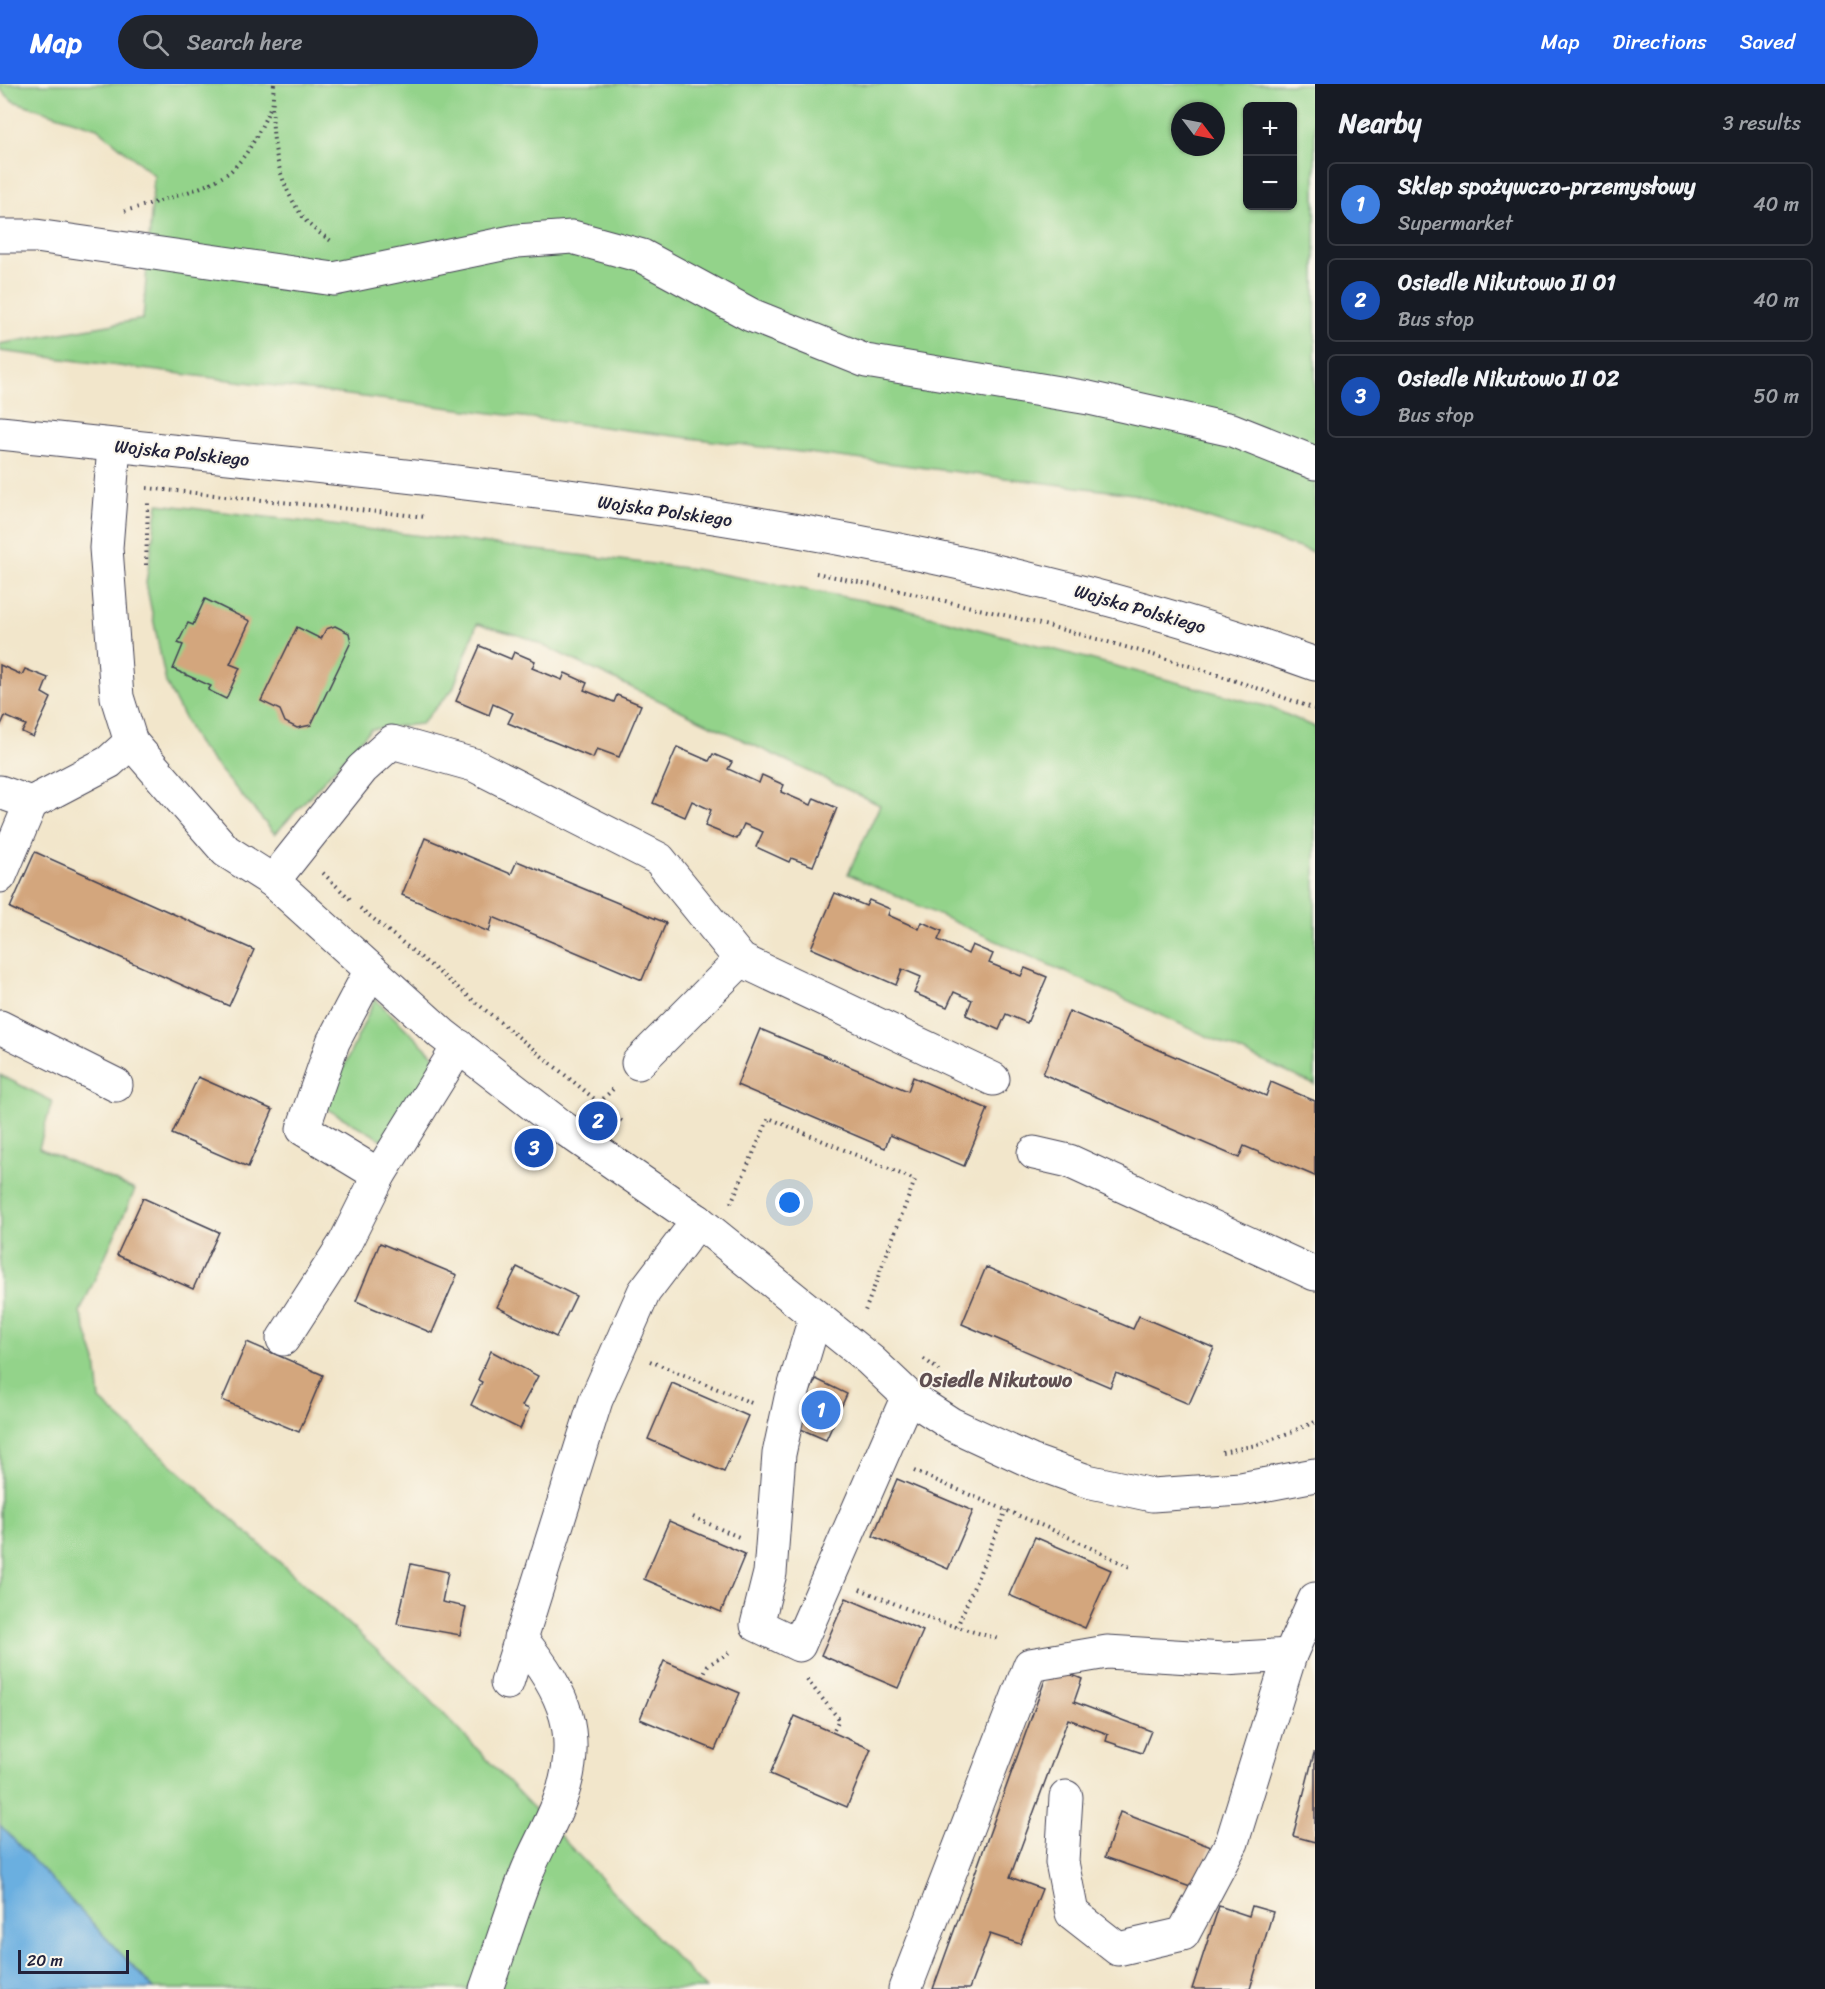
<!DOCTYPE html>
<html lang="en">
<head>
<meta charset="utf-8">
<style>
  :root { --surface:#171b24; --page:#20242c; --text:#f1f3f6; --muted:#9ea1a6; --line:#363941; --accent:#2563eb }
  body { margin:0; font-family:Sriracha,sans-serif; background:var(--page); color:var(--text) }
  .controls { position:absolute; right:18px; top:18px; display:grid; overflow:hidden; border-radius:9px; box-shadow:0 2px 4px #0004 }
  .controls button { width:54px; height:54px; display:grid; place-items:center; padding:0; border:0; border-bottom:2px solid var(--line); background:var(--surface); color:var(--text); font:30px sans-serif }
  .compass { position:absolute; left:1171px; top:18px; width:54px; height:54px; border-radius:50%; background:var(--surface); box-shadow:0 2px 4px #0004; rotate:122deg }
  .scale { position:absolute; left:18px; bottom:15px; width:111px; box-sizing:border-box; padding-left:6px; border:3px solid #22223b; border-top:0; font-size:16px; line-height:21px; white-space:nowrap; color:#22223b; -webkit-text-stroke:4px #fbf7ec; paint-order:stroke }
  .you { position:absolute; left:790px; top:1119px; width:21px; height:21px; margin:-15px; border:4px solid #fff; border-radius:50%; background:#1a73e8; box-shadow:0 0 0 9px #1a73e833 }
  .badge { display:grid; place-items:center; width:39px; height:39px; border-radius:50%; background:var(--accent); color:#fff; font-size:20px; font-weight:700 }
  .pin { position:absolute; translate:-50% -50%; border:3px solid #fff; box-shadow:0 2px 6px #0006 }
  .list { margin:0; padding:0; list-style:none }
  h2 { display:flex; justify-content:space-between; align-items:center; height:78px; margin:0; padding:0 24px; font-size:26px }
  h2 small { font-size:20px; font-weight:400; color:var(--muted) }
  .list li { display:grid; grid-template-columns:39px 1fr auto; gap:18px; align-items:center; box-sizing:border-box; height:84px; margin:0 12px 12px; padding:0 12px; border:2px solid var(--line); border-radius:9px }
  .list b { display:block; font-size:22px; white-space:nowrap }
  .list p { margin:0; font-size:20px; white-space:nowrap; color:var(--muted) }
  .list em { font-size:20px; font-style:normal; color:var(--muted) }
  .icon { flex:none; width:33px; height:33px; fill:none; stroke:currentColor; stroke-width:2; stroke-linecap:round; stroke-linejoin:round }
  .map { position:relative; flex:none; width:1315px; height:1905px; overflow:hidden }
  header { display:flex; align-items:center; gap:36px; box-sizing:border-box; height:84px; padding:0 30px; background:var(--accent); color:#fff }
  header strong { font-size:28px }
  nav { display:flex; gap:33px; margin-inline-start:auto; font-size:21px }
  .search { width:420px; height:54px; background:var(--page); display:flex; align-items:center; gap:15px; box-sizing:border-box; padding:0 21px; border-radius:33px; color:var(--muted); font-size:22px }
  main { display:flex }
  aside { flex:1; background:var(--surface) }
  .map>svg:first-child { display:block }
  .green { fill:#93d38a; stroke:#5a7a62; stroke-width:1.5; fill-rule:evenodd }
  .water { fill:#6aafe0; stroke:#46688e; stroke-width:1.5 }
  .building { fill:#d3a67d }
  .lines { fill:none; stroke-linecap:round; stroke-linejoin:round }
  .minor-casing { stroke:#413f51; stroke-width:35 }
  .path { stroke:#413f51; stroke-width:4; stroke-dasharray:1.5 4.5; stroke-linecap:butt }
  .minor { stroke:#fff; stroke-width:33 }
  .labels { text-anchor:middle; stroke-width:4.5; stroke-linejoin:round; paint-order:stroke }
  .street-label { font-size:18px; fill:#22223b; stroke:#fbf7ec }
  .neighbourhood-label { font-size:20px; font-weight:bold; fill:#605052; stroke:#fbf7ec }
</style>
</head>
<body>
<header>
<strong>Map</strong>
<div class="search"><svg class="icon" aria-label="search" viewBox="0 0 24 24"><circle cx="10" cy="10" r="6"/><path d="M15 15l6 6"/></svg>Search here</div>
<nav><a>Map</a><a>Directions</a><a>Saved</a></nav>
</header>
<main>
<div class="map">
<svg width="1315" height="1905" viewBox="0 0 1315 1905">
  <rect width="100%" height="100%" fill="#fbf7ec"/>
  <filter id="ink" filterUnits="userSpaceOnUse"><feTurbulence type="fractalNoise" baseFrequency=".0167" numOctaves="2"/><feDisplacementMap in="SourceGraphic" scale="12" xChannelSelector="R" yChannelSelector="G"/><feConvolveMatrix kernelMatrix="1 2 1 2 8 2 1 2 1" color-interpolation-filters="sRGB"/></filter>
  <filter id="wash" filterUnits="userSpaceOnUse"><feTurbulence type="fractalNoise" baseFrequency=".008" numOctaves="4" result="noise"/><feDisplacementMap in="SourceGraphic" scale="24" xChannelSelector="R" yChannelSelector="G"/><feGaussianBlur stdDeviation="1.35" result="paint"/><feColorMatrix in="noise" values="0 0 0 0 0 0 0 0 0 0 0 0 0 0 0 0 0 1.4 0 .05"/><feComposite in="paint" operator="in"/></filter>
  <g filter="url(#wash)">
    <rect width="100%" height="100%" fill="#f2e6cb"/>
    <!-- green -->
    <g class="green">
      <path d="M0 0H1315V469L1133 410 0 267V260L143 235 154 91 97 44 13 17 0 5ZM1248 22H1292V122H1248ZM1180 27H1216V63H1180Z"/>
      <path d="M158 420 694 485 888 521 1269 623 1315 643V1001L848 790 880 721 525 553 477 540 453 605 421 640 371 645 275 750 197 659 166 599 146 499Z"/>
      <path d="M375 915 436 974 388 1059 325 1024Z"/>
      <path d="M0 991 52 1017 39 1064 135 1106 80 1228 96 1277 100 1316 420 1605 706 1905H154L0 1742Z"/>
    </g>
    <!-- water -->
    <path class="water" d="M0 1741 154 1905H0Z"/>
    <g id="blocks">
      <!-- building -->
      <g class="building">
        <path d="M205 515 250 537 230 580 240 584 226 615 208 606 211 602 173 585 183 561 178 559 188 539 193 541Z"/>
        <path d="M335 542 349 549 351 558 311 641 297 644 285 638 280 626 261 617 297 543 321 555 326 545Z"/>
        <path d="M480 562 511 575 514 568 535 577 532 584 562 596 565 589 587 599 584 606 614 618 617 611 641 621 619 673 597 665 593 674 508 639 513 629 493 620 489 631 456 617Z"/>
        <path d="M0 581 22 591 25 585 48 594 42 609 51 614 33 653 22 648 26 641 5 632 0 643Z"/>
        <path d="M677 663 709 677 713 670 732 678 728 685 759 699 762 691 784 701 781 708 811 721 814 714 837 724 813 782 791 774 789 778 756 763 763 748 744 740 737 755 705 742 711 726 692 717 685 733 653 719Z"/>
        <path d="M425 754 511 790 517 777 666 839 642 896 493 833 489 848 402 811Z"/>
        <path d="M35 768 254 866 229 922 10 824Z"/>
        <path d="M835 809 866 822 869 816 890 825 888 831 919 845 922 838 942 847 938 856 968 870 972 861 993 870 989 879 1021 892 1025 884 1047 893 1027 939 1006 930 999 946 966 931 972 916 954 908 947 923 914 909 921 893 902 885 896 901 811 864Z"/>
        <path d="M1069 927 1266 1012 1271 998 1315 1017V1092L1244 1062 1239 1074 1043 990Z"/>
        <path d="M760 945 908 1007 913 993 988 1025 964 1082 890 1051 885 1064 737 1001Z"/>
        <path d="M198 993 273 1026 248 1083 172 1050Z"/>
        <path d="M143 1114 219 1148 193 1205 117 1171Z"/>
        <path d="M380 1159 457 1191 432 1249 356 1217Z"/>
        <path d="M517 1183 576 1212 556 1253 497 1223Z"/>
        <path d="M986 1183 1133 1245 1139 1232 1214 1264 1189 1320 1116 1289 1110 1303 962 1240Z"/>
        <path d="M247 1258 323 1291 299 1348 222 1316Z"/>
        <path d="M491 1267 538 1292 522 1322 529 1325 520 1345 471 1321 482 1298 478 1296Z"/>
        <path d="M816 1295 847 1310 826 1356 794 1342Z"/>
        <path d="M672 1299 748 1332 724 1388 648 1355Z"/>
        <path d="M897 1395 973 1427 948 1485 873 1452Z"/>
        <path d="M669 1437 745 1470 721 1528 644 1495Z"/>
        <path d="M1035 1453 1111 1486 1085 1544 1009 1511Z"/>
        <path d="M411 1480 448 1488 442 1518 466 1523 460 1551 397 1540Z"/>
        <path d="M846 1514 923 1547 898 1604 821 1571Z"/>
        <path d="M664 1577 740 1609 715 1666 640 1635Z"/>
        <path d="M1050 1582 1082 1595 1074 1618 1151 1647 1142 1669 1106 1657 1108 1650 1068 1635 1010 1793 1042 1805 1020 1860 990 1850 969 1905H933Z"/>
        <path d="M795 1632 871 1665 847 1723 770 1690Z"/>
        <path d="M1314 1669H1315V1758L1293 1752Z"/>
        <path d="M1120 1728 1211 1763 1196 1805 1105 1773Z"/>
        <path d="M1219 1822 1249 1832 1252 1822 1273 1828 1250 1905H1192Z"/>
      </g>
    </g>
  </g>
  <g filter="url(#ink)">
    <use href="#blocks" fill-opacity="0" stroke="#413f51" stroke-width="1.5"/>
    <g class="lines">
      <defs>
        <g id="minor">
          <path d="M0 152H36L334 195 517 157 572 153 642 172 751 231 866 277 1089 314 1232 346 1315 379"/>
          <path d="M0 349C442 397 894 428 1315 580"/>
          <path d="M114 362 106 464 117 613 131 658 226 767 273 797 442 950 565 1045 698 1137 870 1276 908 1312 951 1340 1031 1377 1087 1397 1152 1411 1241 1405 1315 1391"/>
          <path d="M0 708 31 719 109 678 131 658"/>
          <path d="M0 792 31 719"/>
          <path d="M273 797 362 685 392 658 474 681 659 775 741 876 993 995"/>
          <path d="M371 886 333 958 303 1045 379 1091"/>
          <path d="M0 943 116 1001"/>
          <path d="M638 979 741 876"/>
          <path d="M1034 1069 1069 1077 1315 1190"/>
          <path d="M815 1234 791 1314 779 1370 770 1489 757 1541 799 1561 908 1312"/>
          <path d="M283 1255 345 1159 379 1091 459 962"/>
          <path d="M507 1599 596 1316 644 1208 698 1137"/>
          <path d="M1066 1713 1062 1778 1072 1829 1118 1865 1183 1850 1232 1758 1290 1571 1315 1515"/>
          <path d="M486 1905C500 1866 512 1826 527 1788 536 1766 549 1744 558 1721 585 1653 565 1607 520 1554"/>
          <path d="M905 1905 1030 1581 1107 1568 1224 1575 1290 1571"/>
        </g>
      </defs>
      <!-- minor casing -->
      <use href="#minor" class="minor-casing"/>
      <!-- path -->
      <g class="path">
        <path d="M274 0C269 48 275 98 306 137 312 145 323 151 331 157"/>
        <path d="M125 127C152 119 213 104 233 85 251 67 261 44 271 22"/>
        <path d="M147 404 426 433"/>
        <path d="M146 481 148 419"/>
        <path d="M816 489C985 524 1153 564 1315 625"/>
        <path d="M323 789 350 815"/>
        <path d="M360 824 624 1039"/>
        <path d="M599 1019 615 1003"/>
        <path d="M731 1119 769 1034 915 1096 865 1227"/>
        <path d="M924 1275 940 1287"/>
        <path d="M650 1277 754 1320"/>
        <path d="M1222 1368 1261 1360 1315 1338"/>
        <path d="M914 1387 1062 1450 1130 1483"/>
        <path d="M693 1433 739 1453"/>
        <path d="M860 1505 936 1537 999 1555"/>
        <path d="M957 1543 1006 1426"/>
        <path d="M702 1593 708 1581 732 1567"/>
        <path d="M807 1596 839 1635 833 1648"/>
      </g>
      <!-- minor -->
      <use href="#minor" class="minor"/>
    </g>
  </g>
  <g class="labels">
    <!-- street labels -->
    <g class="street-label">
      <text transform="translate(182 369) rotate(6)" y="6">Wojska Polskiego</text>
      <text transform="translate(665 427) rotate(8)" y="6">Wojska Polskiego</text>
      <text transform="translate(1140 525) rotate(16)" y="6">Wojska Polskiego</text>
    </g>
    <!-- neighbourhood labels -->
    <g class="neighbourhood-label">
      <text x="996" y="1303">Osiedle Nikutowo</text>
    </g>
  </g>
</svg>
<div class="controls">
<button>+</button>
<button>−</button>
</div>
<svg class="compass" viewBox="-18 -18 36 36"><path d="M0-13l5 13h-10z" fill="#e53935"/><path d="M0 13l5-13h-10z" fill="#9ea1a6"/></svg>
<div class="scale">20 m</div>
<div class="you"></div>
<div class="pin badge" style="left:821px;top:1326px;background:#3f7fe0">1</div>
<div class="pin badge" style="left:598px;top:1037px;background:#1a4fb4">2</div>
<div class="pin badge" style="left:534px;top:1064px;background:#1a4fb4">3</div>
</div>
<aside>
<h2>Nearby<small>3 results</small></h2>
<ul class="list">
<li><span class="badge" style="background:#3f7fe0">1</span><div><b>Sklep spożywczo-przemysłowy</b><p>Supermarket</p></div><em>40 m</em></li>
<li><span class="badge" style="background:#1a4fb4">2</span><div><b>Osiedle Nikutowo II 01</b><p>Bus stop</p></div><em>40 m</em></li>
<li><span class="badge" style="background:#1a4fb4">3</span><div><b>Osiedle Nikutowo II 02</b><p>Bus stop</p></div><em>50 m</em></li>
</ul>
</aside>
</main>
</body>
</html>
